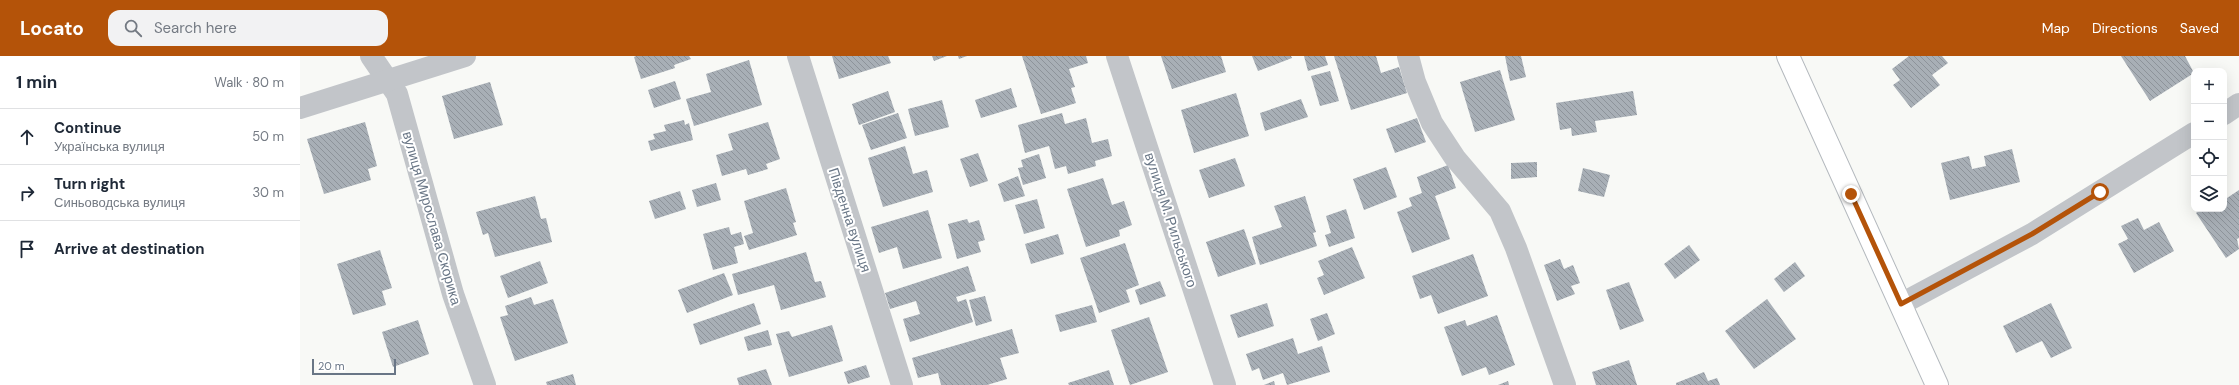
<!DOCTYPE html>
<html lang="en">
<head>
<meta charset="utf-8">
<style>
  :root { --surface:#fff; --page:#f2f2f3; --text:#1f2937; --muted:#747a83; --line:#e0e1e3; --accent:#b45309 }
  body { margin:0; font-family:"DM Sans",sans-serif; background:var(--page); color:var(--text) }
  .controls { position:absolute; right:12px; top:12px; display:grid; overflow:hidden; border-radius:8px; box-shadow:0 4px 16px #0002 }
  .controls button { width:36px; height:36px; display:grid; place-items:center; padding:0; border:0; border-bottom:1px solid var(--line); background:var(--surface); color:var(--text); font:20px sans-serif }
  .scale { position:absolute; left:12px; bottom:10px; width:84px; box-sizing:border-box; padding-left:4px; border:2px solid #697686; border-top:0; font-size:11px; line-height:14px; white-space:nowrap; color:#697686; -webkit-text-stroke:3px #fff; paint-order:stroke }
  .stop { position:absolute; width:12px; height:12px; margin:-9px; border:3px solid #b45309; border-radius:50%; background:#fff }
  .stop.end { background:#b45309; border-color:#fff; box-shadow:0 1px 4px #0008 }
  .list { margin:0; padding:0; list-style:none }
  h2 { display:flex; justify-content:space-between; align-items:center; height:52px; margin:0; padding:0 16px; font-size:17px }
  h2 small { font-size:13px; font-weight:400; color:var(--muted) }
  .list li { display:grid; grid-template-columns:26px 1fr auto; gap:12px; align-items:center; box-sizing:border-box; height:56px; padding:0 16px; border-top:1px solid var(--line) }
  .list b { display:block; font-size:15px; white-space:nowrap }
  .list p { margin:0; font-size:13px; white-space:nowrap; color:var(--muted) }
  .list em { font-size:13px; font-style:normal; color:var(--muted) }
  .icon { flex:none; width:22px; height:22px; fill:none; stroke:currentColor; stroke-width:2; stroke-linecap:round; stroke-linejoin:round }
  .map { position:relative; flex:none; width:1939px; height:329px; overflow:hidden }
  header { display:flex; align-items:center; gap:24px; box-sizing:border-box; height:56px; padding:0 20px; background:var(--accent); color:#fff }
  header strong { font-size:19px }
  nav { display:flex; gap:22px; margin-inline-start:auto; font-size:14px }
  .search { width:280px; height:36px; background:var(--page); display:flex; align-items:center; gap:10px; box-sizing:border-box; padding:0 14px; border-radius:12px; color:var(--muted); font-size:15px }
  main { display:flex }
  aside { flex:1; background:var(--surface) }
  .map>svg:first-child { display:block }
  .building { fill:url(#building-back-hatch) }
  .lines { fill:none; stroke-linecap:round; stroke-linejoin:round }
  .secondary-casing { stroke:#b4b9be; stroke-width:24 }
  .street { stroke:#c2c5c9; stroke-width:22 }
  .secondary { stroke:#fff; stroke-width:22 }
  .route { stroke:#b45309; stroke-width:5 }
  .labels { text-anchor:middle; stroke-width:4; stroke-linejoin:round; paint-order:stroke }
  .street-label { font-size:14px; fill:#697686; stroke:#fff }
</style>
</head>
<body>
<header>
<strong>Locato</strong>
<div class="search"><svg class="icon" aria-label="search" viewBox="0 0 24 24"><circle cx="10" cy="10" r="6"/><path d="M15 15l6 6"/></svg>Search here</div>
<nav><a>Map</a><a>Directions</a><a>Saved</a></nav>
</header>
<main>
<aside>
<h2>1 min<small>Walk · 80 m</small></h2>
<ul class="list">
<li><svg class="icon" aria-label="ahead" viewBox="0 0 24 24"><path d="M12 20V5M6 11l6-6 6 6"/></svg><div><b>Continue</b><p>Українська вулиця</p></div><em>50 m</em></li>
<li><svg class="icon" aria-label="right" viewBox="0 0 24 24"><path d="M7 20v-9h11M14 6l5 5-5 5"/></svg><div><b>Turn right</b><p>Синьоводська вулиця</p></div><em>30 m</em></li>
<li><svg class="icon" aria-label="arrive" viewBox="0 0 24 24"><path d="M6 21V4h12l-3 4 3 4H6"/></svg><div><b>Arrive at destination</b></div></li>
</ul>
</aside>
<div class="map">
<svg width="1939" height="329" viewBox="0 0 1939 329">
  <defs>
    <pattern id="building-back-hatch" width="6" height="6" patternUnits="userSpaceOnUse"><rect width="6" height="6" fill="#a8afb6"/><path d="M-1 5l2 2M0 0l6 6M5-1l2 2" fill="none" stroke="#8d939a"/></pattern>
  </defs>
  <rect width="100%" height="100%" fill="#f8f9f6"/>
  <!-- building -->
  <g class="building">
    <path d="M336 0H389L391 3 374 9 375 12 341 23 334 1Z"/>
    <path d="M532 0H588L591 7 539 23Z"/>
    <path d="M632 0H647L634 5Z"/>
    <path d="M658 0H667L659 3Z"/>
    <path d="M722 0H786L788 7 769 13 775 31 771 32 776 47 741 58Z"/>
    <path d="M861 0H921L926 16 872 33Z"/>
    <path d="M952 0H991L992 2 958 15Z"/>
    <path d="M1004 0H1025L1028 9 1008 15Z"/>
    <path d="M1034 0H1076L1081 17 1099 11 1107 37 1051 54Z"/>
    <path d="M1205 0H1221L1226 21 1210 25Z"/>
    <path d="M1609 0H1642L1648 7 1632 19 1640 29 1611 52 1593 29 1600 24 1592 13Z"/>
    <path d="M1821 0H1885L1894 17 1850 45Z"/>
    <path d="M449 4 462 49 394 70 386 43 411 36 406 18Z"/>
    <path d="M1200 14 1215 64 1175 76 1160 26Z"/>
    <path d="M1030 15 1039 45 1020 50 1011 20Z"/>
    <path d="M375 25 381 43 354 52 348 34Z"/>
    <path d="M190 26 203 69 154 83 142 40Z"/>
    <path d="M711 32 717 51 681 62 675 44Z"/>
    <path d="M588 35 595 56 559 69 552 48Z"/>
    <path d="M1333 35 1337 59 1295 65 1297 76 1272 80 1271 72 1260 74 1256 47Z"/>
    <path d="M936 37 949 80 894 97 881 54Z"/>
    <path d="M1001 43 1008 61 965 75 960 57Z"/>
    <path d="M642 44 649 71 615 80 608 53Z"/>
    <path d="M598 57 607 82 571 94 562 69Z"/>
    <path d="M762 57 765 68 786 62 792 87 808 83 812 100 795 105 796 110 768 118 766 110 755 113 749 90 725 97 718 69Z"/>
    <path d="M1117 62 1126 86 1095 97 1086 73Z"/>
    <path d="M384 64 385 69 389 67 393 84 351 95 348 85 355 83 353 78 366 75 364 69Z"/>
    <path d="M65 66 77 110 68 113 71 124 24 138 7 83Z"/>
    <path d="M468 66 480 103 466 108 468 113 448 119 446 113 422 120 416 99 433 94 428 78Z"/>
    <path d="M605 90 613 118 627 114 633 136 583 151 568 102Z"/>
    <path d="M1712 93 1720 126 1650 144 1641 107 1669 100 1672 113 1686 110 1684 100Z"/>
    <path d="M678 97 688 125 670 131 660 103Z"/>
    <path d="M739 98 746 122 723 129 718 112 723 111 721 104Z"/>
    <path d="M935 102 945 130 909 142 899 114Z"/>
    <path d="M1237 106V121L1211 123V107Z"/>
    <path d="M1148 109 1156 132 1135 140 1150 183 1112 197 1097 156 1112 150 1109 142 1122 137 1117 121Z"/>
    <path d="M1086 111 1097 141 1064 154 1053 123Z"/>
    <path d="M1283 112 1310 119 1304 141 1278 135Z"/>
    <path d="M718 120 725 140 704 146 698 128Z"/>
    <path d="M803 122 812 149 824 145 832 169 819 174 820 180 786 191 767 133Z"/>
    <path d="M416 127 421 144 397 151 392 134Z"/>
    <path d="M486 132 496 166 493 167 497 179 449 194 444 180 453 177 444 145Z"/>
    <path d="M1939 134V182L1937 183 1939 193 1926 202 1896 157 1902 153H1924V144Z"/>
    <path d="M380 135 386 153 355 163 349 145Z"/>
    <path d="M235 140 241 163 246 162 252 186 195 201 188 177 183 179 176 156Z"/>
    <path d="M1005 140 1016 176 1013 177 1017 190 960 209 952 181 982 171 974 150Z"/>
    <path d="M737 143 745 172 724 178 715 149Z"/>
    <path d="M1046 153 1055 182 1029 191 1025 179 1031 177 1026 160Z"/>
    <path d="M628 154 642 202 603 213 597 191 579 197 571 171Z"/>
    <path d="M1838 162 1844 174 1859 166 1874 195 1834 217 1818 188 1828 183 1821 170Z"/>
    <path d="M667 163 669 167 679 164 685 184 678 186 681 196 657 203 648 168Z"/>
    <path d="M429 171 431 179 441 176 444 188 434 191 438 207 413 214 403 178Z"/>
    <path d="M944 173 956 208 918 221 906 186Z"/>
    <path d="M758 178 764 198 731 208 725 188Z"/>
    <path d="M825 187 839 229 826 234 830 246 799 257 780 202Z"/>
    <path d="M1389 189 1400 204 1375 223 1364 208Z"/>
    <path d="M1052 191 1065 222 1024 239 1017 222 1024 219 1018 205Z"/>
    <path d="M80 194 92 232 82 235 86 249 53 259 37 208Z"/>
    <path d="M506 196 515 226 521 225 526 241 481 254 474 229 438 239 432 218Z"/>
    <path d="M1173 198 1188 240 1138 258 1131 239 1120 243 1112 220Z"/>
    <path d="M1260 203 1264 213 1273 209 1280 227 1271 230 1275 238 1257 245 1244 209Z"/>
    <path d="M240 205 248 227 208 242 200 220Z"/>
    <path d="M1495 206 1505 220 1484 236 1474 223Z"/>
    <path d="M668 210 676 235 656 241 658 246 666 243 673 266 610 286 603 263 620 258 616 245 590 253 585 237Z"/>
    <path d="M424 217 433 239 387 257 378 234Z"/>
    <path d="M860 225 866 240 840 249 835 234Z"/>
    <path d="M1329 226 1344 265 1320 274 1306 234Z"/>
    <path d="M685 240 692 265 676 270 669 244Z"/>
    <path d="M231 241 234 249 253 243 268 287 215 305 200 261 208 259 205 250Z"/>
    <path d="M1467 243 1496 283 1454 313 1425 275Z"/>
    <path d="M454 247 461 268 400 289 393 268Z"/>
    <path d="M967 247 974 270 938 282 930 259Z"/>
    <path d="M1751 247 1772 292 1751 302 1742 285 1716 297 1703 270Z"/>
    <path d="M792 249 797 266 760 276 755 259Z"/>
    <path d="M1027 257 1035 278 1018 285 1010 263Z"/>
    <path d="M1197 259 1215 309 1189 319 1186 311 1162 320 1144 271 1165 264 1167 270Z"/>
    <path d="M849 261 868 316 830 329 811 274Z"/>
    <path d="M118 264 129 298 93 311 82 276Z"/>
    <path d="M532 269 543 305 489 321 476 278 489 275 492 281Z"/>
    <path d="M712 273 719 297 700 302 707 323 687 329H641L638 317 618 322 612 302Z"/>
    <path d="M468 274 472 289 448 295 444 281Z"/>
    <path d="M993 282 998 298 1022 290 1030 316 987 329 983 317 963 324 959 312 952 315 946 298Z"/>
    <path d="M1329 304 1337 329H1296L1292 316Z"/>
    <path d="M566 309 570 321 548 328 544 316Z"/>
    <path d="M466 313 472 329H439L437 322Z"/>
    <path d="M809 314 814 329H769L768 327Z"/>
    <path d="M1404 316 1408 325 1417 322 1420 329H1376V327Z"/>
    <path d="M273 318 276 329H247L246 326Z"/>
    <path d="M974 325 975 329H964Z"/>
    <path d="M1208 325 1209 329H1198Z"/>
  </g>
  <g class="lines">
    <defs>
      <path id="secondary" d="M1488 0 1637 329"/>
    </defs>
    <!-- secondary casing -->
    <use href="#secondary" class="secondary-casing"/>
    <!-- street -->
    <g class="street">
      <path d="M71 0 97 38 153 238 185 329"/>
      <path d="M498 0 602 329"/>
      <path d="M817 0 925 329"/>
      <path d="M1108 0 1115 26 1132 67 1155 102 1200 155 1216 192 1265 329"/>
      <path d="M0 52 165 0"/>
      <path d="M1924 58 1939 48"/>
      <path d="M1601 248 1732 178 1894 77"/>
    </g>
    <!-- secondary -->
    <use href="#secondary" class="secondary"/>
  </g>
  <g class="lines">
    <!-- route -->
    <path class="route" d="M1551 138 1601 248 1732 178 1800 136"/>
  </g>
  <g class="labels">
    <!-- street labels -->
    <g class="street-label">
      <text transform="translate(132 162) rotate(74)" y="5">вулиця Мирослава Скорика</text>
      <text transform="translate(550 164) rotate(72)" y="5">Південна вулиця</text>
      <text transform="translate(871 164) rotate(72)" y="5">вулиця М. Рильського</text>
    </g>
  </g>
</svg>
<div class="controls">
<button>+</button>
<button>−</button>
<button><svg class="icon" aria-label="locate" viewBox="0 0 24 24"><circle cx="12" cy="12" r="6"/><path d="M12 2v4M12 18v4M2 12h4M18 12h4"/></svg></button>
<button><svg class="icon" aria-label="layers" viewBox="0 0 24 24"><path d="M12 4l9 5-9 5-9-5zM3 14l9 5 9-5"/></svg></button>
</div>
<div class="scale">20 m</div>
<div class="stop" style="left:1800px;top:136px"></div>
<div class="stop end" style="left:1551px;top:138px"></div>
</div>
</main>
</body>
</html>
